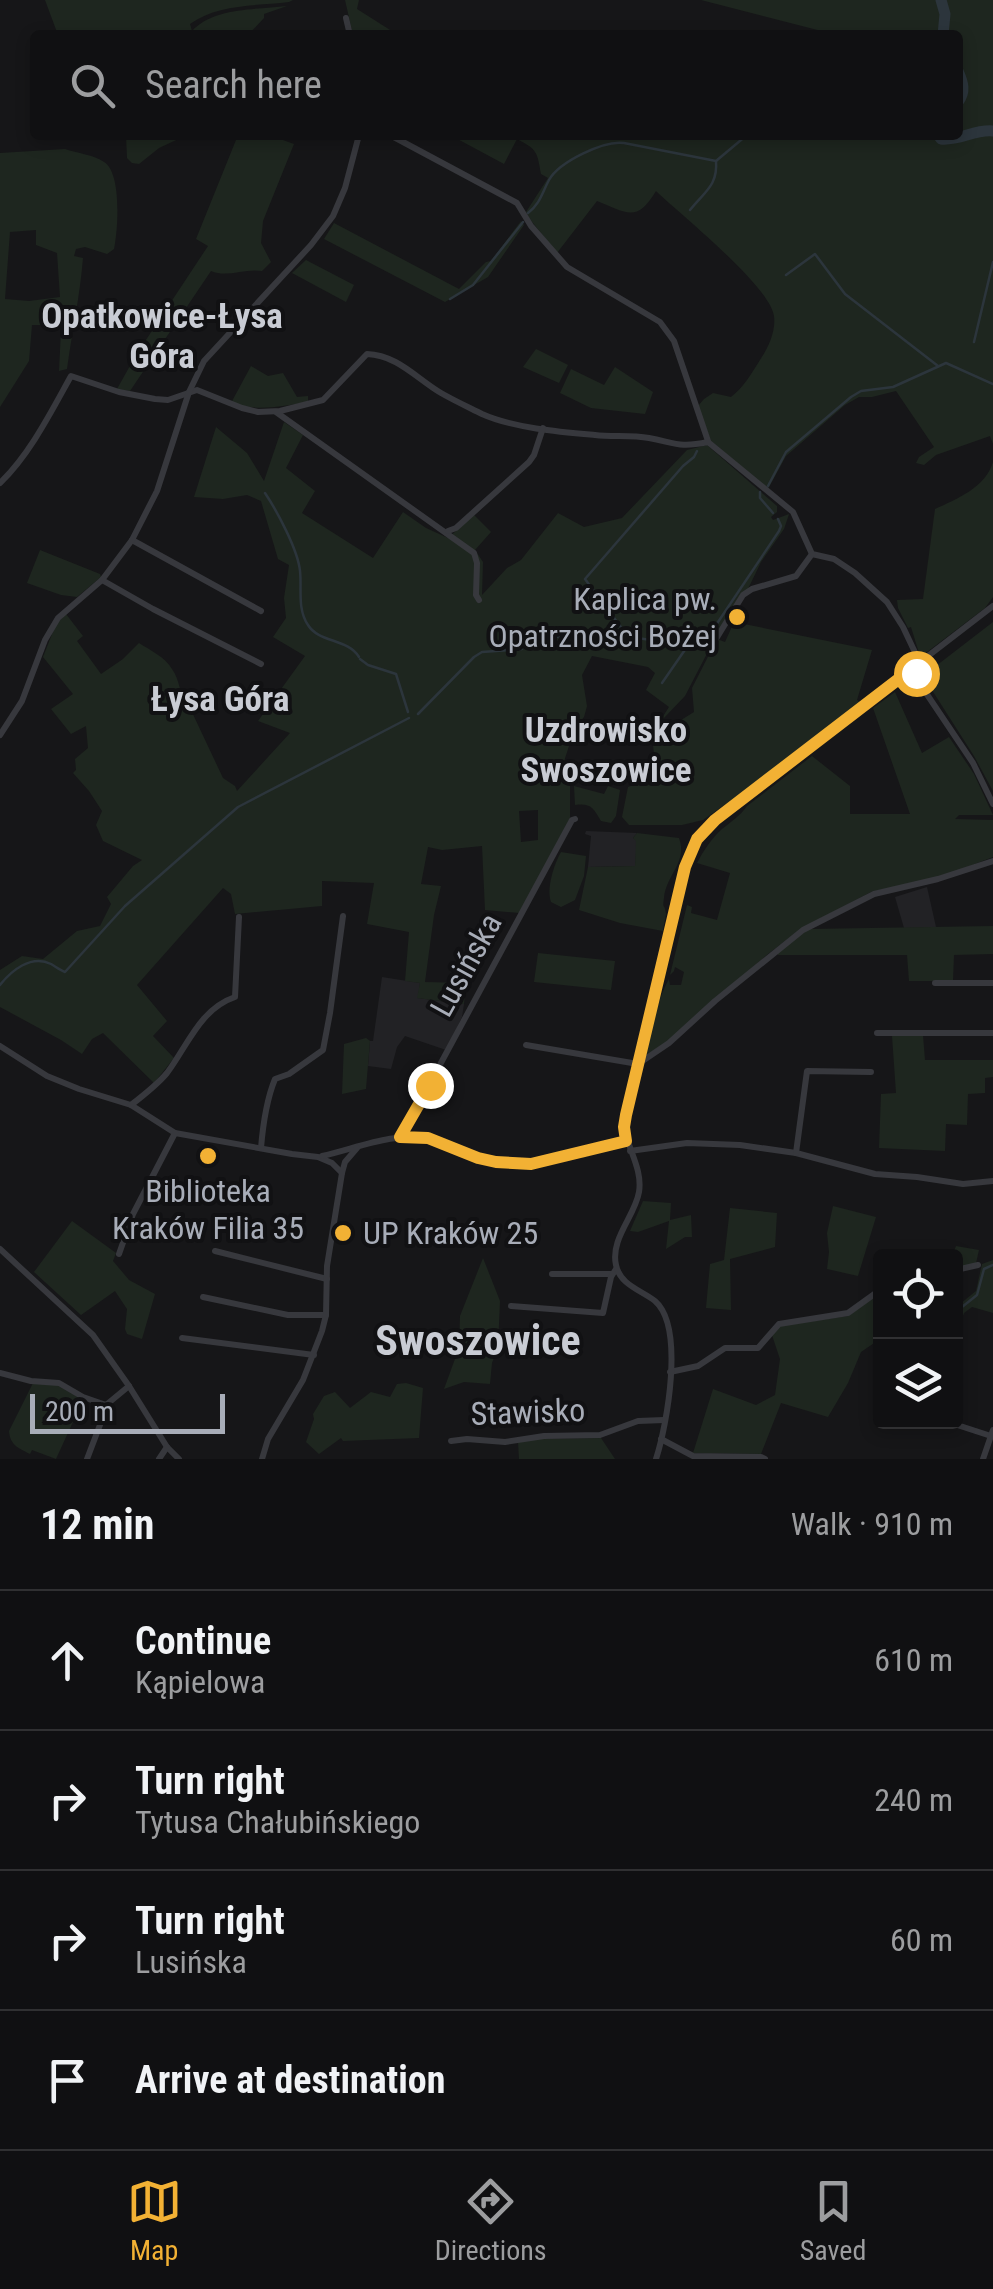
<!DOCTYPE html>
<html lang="en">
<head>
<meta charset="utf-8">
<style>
  :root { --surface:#101012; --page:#19191b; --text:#f1f3f6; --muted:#9c9d9f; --line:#303032; --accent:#f2b134 }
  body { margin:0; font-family:"Roboto Condensed",sans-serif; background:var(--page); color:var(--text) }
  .controls { position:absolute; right:30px; bottom:30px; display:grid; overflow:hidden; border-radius:10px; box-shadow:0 5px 15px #0003 }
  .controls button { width:90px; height:90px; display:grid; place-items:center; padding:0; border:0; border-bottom:2px solid var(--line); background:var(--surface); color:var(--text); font:50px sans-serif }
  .scale { position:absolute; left:30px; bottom:25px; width:195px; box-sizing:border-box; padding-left:10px; border:5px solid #a8adb8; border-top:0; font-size:28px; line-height:35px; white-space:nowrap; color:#a8adb8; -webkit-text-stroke:8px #111113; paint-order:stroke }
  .stop { position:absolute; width:30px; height:30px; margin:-22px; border:8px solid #f2b134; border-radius:50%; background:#fff }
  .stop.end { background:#f2b134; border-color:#fff; box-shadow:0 2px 10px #0008 }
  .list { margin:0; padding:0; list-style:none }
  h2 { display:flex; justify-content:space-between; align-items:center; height:130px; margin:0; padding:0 40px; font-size:42px }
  h2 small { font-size:32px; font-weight:400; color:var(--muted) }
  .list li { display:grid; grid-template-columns:65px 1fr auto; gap:30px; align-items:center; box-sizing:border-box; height:140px; padding:0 40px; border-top:2px solid var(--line) }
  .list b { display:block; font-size:38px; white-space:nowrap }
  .list p { margin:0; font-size:32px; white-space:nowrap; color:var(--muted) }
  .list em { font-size:32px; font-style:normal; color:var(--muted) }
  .icon { flex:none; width:55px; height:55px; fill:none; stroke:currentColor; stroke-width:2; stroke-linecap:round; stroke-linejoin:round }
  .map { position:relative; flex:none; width:993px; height:1459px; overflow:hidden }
  .search { position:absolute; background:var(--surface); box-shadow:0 5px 15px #0003; left:30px; right:30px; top:30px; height:110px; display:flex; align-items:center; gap:25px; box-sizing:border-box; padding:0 35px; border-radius:10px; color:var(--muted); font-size:38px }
  .sheet { height:690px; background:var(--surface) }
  nav { display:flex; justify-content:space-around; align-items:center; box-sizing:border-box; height:140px; border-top:2px solid var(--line); background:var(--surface); font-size:28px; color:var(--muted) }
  nav a { display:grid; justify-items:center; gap:5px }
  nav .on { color:var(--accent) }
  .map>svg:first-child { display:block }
  .built { fill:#222225 }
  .green { fill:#1e261f; fill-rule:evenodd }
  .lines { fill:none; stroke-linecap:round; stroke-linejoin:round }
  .stream { stroke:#2c353c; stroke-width:2.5 }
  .river { stroke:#2c353c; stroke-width:11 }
  .minor { stroke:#37383d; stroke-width:6 }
  .route { stroke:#f2b134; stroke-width:12 }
  .poi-dot { fill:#f2b134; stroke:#111113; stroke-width:4 }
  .labels { text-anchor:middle; stroke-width:8; stroke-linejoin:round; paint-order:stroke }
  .poi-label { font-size:32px; fill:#a8adb8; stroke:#111113; text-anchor:end }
  .street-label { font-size:32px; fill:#a8adb8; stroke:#111113 }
  .neighbourhood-label { font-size:35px; font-weight:bold; fill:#c9ccd4; stroke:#111113 }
  .district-label { font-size:42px; font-weight:bold; fill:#c9ccd4; stroke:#111113 }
</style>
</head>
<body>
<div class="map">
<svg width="993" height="1459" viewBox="0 0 993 1459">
  <rect width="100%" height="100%" fill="#161618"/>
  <!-- built -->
  <g class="built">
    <path d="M586 831 637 833 633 838 637 841 635 866 588 867 591 836 585 834Z"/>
    <path d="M927 887 936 927 904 928 895 897Z"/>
    <path d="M382 977 420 983 418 998 464 1004 462 1017 446 1050 405 1036 397 1047 391 1069 368 1066 370 1041H373Z"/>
  </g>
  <!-- green -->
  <g class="green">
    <path d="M45 0H293L289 2C256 6 217 4 190 24L192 31C214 7 255 10 287 6L264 14V18L248 35H58Z"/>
    <path d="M345 0H359L357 9 398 35H353Z"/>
    <path d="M701 0H993V444L990 436 936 455 924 465 916 463 919 457 934 447 896 391 872 397H859L845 405 786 456 768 489 711 441 698 406 704 399 713 393 731 397C744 387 751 374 760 360 768 348 776 332 774 316 769 285 682 216 656 191 637 223 627 213 597 201L557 253 529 218 526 212 548 178 541 174C537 152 538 150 517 139L504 164 450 135H958V35H837Z"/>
    <path d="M126 135H187L159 148 139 164 132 163 127 158Z"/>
    <path d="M238 135H269L294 144 263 221 261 243 271 262 262 271C245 268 227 278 211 271L130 391 117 389 136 355 208 246 196 239Z"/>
    <path d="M65 149C77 153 94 155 104 162 122 173 118 230 114 249L107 254 85 247 76 249 74 256 83 258C80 296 72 331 67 369L59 371 61 330 58 325H32L29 361 0 407V153ZM36 230V245L57 253 60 297 29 301 5 299 10 232Z"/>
    <path d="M521 221 524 225 488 277 445 302 324 239 334 223 459 289 486 262 491 261Z"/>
    <path d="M306 260 354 285 346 302 292 273Z"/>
    <path d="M536 349 568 365 559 383 523 367Z"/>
    <path d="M251 366 268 376 283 373 297 397 308 396V402C282 406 258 412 231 403Z"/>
    <path d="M615 367 653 392 645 414 591 408 560 393 571 369 604 385Z"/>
    <path d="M284 422 303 435 286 468 315 491 302 513 373 558 403 512 426 528 448 538 474 515 491 532 475 550 483 562 482 595 507 568 521 560 558 513 584 527 622 518 687 450 707 445 777 506V512L771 517 773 520 789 514 784 529 761 562 747 591 739 597 716 635 709 630 716 636 685 696 663 719 662 718 669 707 646 690 655 673 648 667 592 656 582 675 587 706 584 717 567 738 569 746 558 780 570 785V818L520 913 485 910 482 846 442 850 428 847 421 884 441 886 434 915 425 982 466 983 464 1004 417 998 420 983 405 981 409 932 367 924 374 883 322 881V906L235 914 231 894 223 888 137 985 167 1021 153 1036 174 1058 154 1083 103 1033 92 1039 82 1054 61 1040 0 1007V970L22 956 43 959 77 931 100 926 111 904 107 897 133 866 142 860 103 841 96 825 102 811 89 791 73 773 76 770 75 759 88 748 86 726 71 734 51 709 73 694 43 657 56 624 66 614 83 636 77 641 101 674 123 659 139 643C150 650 165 657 172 669 180 680 180 696 187 708H190L223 778 235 786 237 791 290 733 258 721 305 656 273 637 286 618 284 598 289 565 278 559 261 501 247 495 223 499 194 497 216 427 247 453 264 481ZM538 810V840L521 842 519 811Z"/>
    <path d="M993 462V597L985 608 927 652 919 653 911 627 908 628 898 608 897 600 923 599 935 509C957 499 986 487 993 462Z"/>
    <path d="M40 550 100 574 101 577 77 597 61 595 27 583Z"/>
    <path d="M734 622 872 650 857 700 860 702 743 792 703 820 682 825H629L622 817 628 787C642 783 650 774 654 760L660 758V756H654C654 746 650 739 656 731L665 730 694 712 692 688 717 639 725 642Z"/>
    <path d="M993 622V791L974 756 923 676Z"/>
    <path d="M895 692 922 753 949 737 974 774 993 815H959L955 819 993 820V857L944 876 871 892 801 929 768 954 666 1043 646 1055C652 1030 656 1002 669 979L670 985H681L684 972 675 967 674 971 670 975 687 905 692 907 691 913 717 920 730 873 697 863C704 850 711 839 722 829 732 821 740 816 747 806L812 756 850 786V814H910L873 708Z"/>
    <path d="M574 786 604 794 608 786 620 790 616 816 611 823 601 821C593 807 590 803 575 805Z"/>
    <path d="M637 833 679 838C688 862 666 875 664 898 662 910 665 903 666 914 666 916 663 929 663 931L620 923 579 910 588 867 635 866 636 841 633 838Z"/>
    <path d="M561 852 586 856 584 876 575 900 561 907 551 902C546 889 554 864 561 852Z"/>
    <path d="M993 926V954L954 955 953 981H909L907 955H778L777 952 809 929Z"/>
    <path d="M538 953 615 961 611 990 534 982Z"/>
    <path d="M923 1035 925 1060H993V1077L985 1078V1093L968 1094 967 1125 946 1124 945 1151 879 1148 881 1094 896 1093 892 1036Z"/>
    <path d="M366 1038 370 1041 366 1089 342 1094 344 1044Z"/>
    <path d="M643 1201 671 1203 670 1220 691 1215 692 1237H685L666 1249 669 1221 638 1232 630 1231Z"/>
    <path d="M833 1206 876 1217 858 1276 827 1269 829 1252 827 1233Z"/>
    <path d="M730 1208 777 1213 775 1247 730 1259 731 1310 706 1308 710 1264 724 1260Z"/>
    <path d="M72 1221 116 1253 113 1261 129 1280 155 1294 142 1339 127 1334 125 1329 127 1309 115 1291 81 1315 34 1272Z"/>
    <path d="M956 1246 979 1250 976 1263 956 1268V1256H952Z"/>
    <path d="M483 1258 500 1301 498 1347 492 1363 490 1384 464 1382 444 1389 459 1348 460 1316Z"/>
    <path d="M993 1260V1313L972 1307 964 1313 960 1324 956 1323 960 1304 976 1291 982 1264Z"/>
    <path d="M880 1293V1339L861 1352 848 1383 828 1417 781 1403 761 1454 693 1453 713 1389 756 1405 775 1395 780 1359 772 1335 780 1326 848 1316Z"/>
    <path d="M33 1383 57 1385 83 1400 56 1459 32 1450 30 1454C18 1448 10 1445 9 1431Z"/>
    <path d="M406 1383 423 1388 419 1438 343 1441 341 1438 319 1454 306 1442 314 1419 313 1414 324 1396 335 1392 350 1408 371 1392 390 1397 397 1384Z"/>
    <path d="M601 1438 615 1459H519L518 1442 530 1439Z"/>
  </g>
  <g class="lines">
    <!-- stream -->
    <g class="stream">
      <path d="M690 210C704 192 718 186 716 161"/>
      <path d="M528 213C540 204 542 193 549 180 559 162 604 140 624 143L716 161 747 135"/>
      <path d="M786 275 815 254 845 294 938 366"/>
      <path d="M450 299 473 285 523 222"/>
      <path d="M974 342 993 262"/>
      <path d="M768 486 786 452 851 397 861 391 893 387 946 363 993 384"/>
      <path d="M760 492V498L773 513"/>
      <path d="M265 493C277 511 298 550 300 571 302 588 297 609 308 625 319 643 347 638 359 657"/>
      <path d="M626 634 585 579 683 466 694 457 697 451"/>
      <path d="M533 646 559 636 601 633 680 644 693 643 712 631 779 531 781 526 778 519"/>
      <path d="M360 659 368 665 396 674 408 712"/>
      <path d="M662 683 689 644"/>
      <path d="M418 714 474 657 482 652 522 649"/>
      <path d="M0 985C11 971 31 954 51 964 56 967 60 970 65 972L125 906 238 807 409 718"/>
      <path d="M962 1307 977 1295 984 1269 993 1265"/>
    </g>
    <!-- river -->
    <g class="river">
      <path d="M941 0 945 14 943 35"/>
      <path d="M958 71C963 82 966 92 958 102"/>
      <path d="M938 135 941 139C959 141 975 129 993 131"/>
    </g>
    <!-- minor -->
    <g class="minor">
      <path d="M346 18 350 35"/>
      <path d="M390 135 517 203 531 226 567 267 660 322 674 341 708 441"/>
      <path d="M276 412 474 553 477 563 476 595 479 600"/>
      <path d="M0 483C30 454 51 412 71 376L119 392 155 399 168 400 197 390 242 408 258 412 280 411 323 400 367 354C397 355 416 378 441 393 453 400 468 407 482 414 513 428 561 432 595 435 612 437 631 435 649 438 676 443 679 448 708 442L793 512 812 554 834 559 855 573 887 602 903 627 920 663"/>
      <path d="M448 531 456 528 529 462 534 455 543 428"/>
      <path d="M132 540 261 611"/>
      <path d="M102 580 153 609 261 664"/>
      <path d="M716 639 743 595 752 589 796 576 812 554"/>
      <path d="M913 668 922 687 973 763 993 804"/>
      <path d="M0 735 22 701 45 640 58 618 102 580 132 540 157 491 189 392 204 361 311 245 333 216 345 188 359 135"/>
      <path d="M935 983H993"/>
      <path d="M877 1033H993"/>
      <path d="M526 1045 638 1064 669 1043 715 1001 803 930 874 894 938 879 993 861"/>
      <path d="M0 1046 47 1076 79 1089 131 1105 175 1133 292 1154 318 1157 332 1163 342 1173"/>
      <path d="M131 1105C144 1095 157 1085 167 1073 188 1045 200 1009 235 997L239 917"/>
      <path d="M401 1137 572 820 575 819"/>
      <path d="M261 1148C263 1124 266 1101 275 1079L289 1074 323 1050 330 1013 343 916"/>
      <path d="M630 1151 687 1143 740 1145 796 1153 875 1174 917 1177 963 1184 993 1181"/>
      <path d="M796 1153 807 1071 871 1072"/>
      <path d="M322 1156C355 1149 395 1131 429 1139 461 1146 486 1164 519 1164 551 1164 595 1148 626 1141"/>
      <path d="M0 1249 93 1335 129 1386 167 1447 179 1459"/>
      <path d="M215 1251 327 1279"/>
      <path d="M119 1254 133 1214 175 1133"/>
      <path d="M956 1270 978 1265"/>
      <path d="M552 1274H611"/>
      <path d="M203 1297 288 1315H326"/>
      <path d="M511 1306 603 1313 611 1277 616 1269"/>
      <path d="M956 1330 957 1325"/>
      <path d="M182 1338 314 1355"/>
      <path d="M670 1372 698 1366 725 1348H758L779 1324 848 1313 880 1290"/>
      <path d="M0 1373 31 1381 59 1383 83 1397 106 1405"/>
      <path d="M948 1422 991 1436"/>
      <path d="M661 1439 693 1456 761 1457 765 1459"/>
      <path d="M451 1441 467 1439 505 1442 544 1436 600 1435 638 1421 664 1420"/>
      <path d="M87 1459 103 1417 106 1405 129 1386"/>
      <path d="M159 1459 167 1447"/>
      <path d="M262 1459 268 1439 303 1380 322 1331 326 1315 327 1266 342 1173 345 1162 357 1148"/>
      <path d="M656 1459C667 1425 685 1327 655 1301 641 1290 620 1285 616 1265 610 1239 635 1216 639 1192 643 1168 626 1147 624 1124L687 860 700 835 715 820 993 606"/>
      <path d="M983 1459 993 1430"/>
    </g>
  </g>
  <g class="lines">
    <!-- route -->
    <path class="route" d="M430 1085 400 1137 428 1138 478 1158 496 1162 531 1164 626 1141 624 1127 626 1115 685 867 697 839 715 820 913 668 916 673"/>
  </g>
  <!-- markers -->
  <g class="poi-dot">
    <circle cx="737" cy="617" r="10"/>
    <circle cx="208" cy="1156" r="10"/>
    <circle cx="343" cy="1233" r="10"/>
  </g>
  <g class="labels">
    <!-- poi labels -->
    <g class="poi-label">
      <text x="717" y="610">Kaplica pw.<tspan x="717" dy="37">Opatrzności Bożej</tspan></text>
      <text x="208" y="1202" text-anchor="middle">Biblioteka<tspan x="208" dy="37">Kraków Filia 35</tspan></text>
      <text x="363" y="1244" text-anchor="start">UP Kraków 25</text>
    </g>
    <!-- street labels -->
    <g class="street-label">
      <text transform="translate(466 965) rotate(-61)" y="11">Lusińska</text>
      <text transform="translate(528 1412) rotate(-2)" y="11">Stawisko</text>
    </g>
    <!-- neighbourhood labels -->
    <g class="neighbourhood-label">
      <text x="162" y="328">Opatkowice-Łysa<tspan x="162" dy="40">Góra</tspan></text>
      <text x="220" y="711">Łysa Góra</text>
      <text x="606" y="742">Uzdrowisko<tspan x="606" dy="40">Swoszowice</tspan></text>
    </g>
    <!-- district labels -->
    <g class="district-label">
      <text x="478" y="1355">Swoszowice</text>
    </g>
  </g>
</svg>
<div class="controls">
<button><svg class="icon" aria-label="locate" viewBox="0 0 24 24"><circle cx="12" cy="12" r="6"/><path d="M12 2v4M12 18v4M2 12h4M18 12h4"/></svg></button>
<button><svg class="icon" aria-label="layers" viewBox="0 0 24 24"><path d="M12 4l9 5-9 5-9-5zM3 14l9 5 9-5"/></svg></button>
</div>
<div class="scale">200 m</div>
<div class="stop" style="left:916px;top:673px"></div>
<div class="stop end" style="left:430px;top:1085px"></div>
<div class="search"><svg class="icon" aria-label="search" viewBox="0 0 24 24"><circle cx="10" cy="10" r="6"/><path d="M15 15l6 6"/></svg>Search here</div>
</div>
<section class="sheet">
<h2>12 min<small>Walk · 910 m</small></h2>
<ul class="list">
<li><svg class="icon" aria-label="ahead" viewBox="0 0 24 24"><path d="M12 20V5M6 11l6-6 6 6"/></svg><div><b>Continue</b><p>Kąpielowa</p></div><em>610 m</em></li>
<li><svg class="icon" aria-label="right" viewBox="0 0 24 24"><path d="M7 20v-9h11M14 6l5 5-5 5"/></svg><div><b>Turn right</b><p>Tytusa Chałubińskiego</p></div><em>240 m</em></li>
<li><svg class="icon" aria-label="right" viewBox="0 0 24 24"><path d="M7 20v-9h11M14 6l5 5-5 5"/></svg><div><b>Turn right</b><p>Lusińska</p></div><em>60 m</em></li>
<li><svg class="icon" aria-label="arrive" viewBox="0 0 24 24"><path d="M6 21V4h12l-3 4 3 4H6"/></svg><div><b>Arrive at destination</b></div></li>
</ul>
</section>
<nav>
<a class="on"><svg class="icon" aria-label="map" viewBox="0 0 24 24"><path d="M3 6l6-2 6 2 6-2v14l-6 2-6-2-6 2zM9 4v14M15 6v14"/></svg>Map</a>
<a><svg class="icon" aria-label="directions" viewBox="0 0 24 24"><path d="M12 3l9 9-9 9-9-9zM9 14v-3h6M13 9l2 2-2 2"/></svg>Directions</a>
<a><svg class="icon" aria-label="saved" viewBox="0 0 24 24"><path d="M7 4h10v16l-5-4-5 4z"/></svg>Saved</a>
</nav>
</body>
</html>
